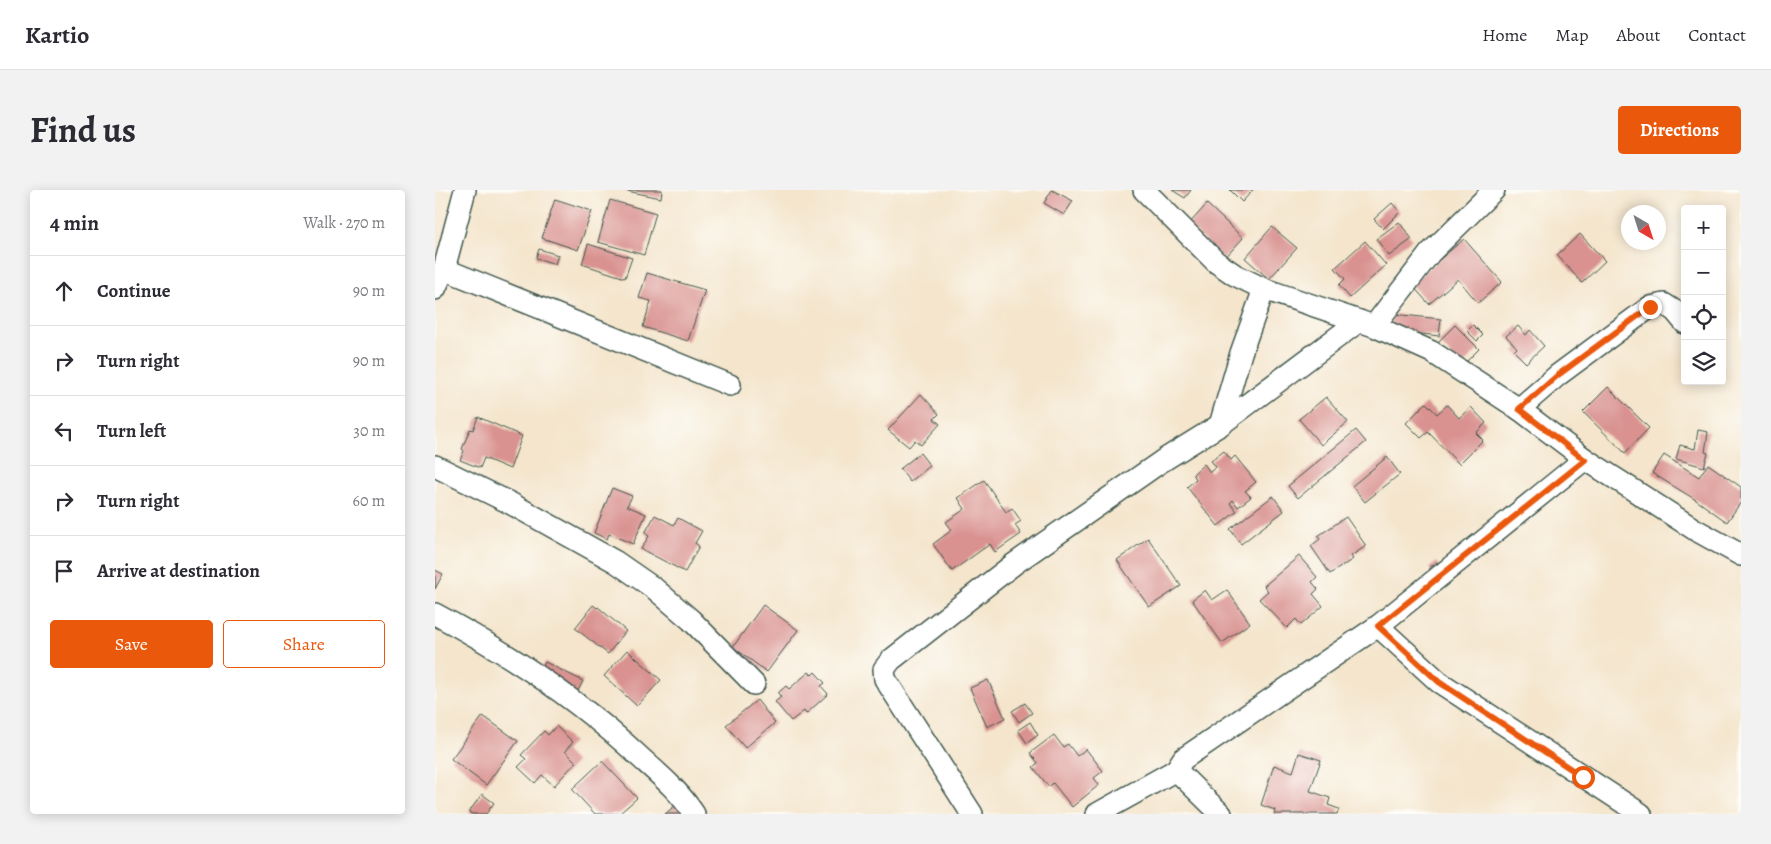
<!DOCTYPE html>
<html lang="en">
<head>
<meta charset="utf-8">
<style>
  :root { --surface:#fff; --page:#f2f2f3; --text:#2b2b33; --muted:#7c7c81; --line:#e1e1e2; --accent:#ea580c }
  body { margin:0; font-family:Alegreya,serif; background:var(--page); color:var(--text) }
  .controls { position:absolute; right:15px; top:15px; display:grid; overflow:hidden; border-radius:5px; box-shadow:0 2px 12px #0003 }
  .controls button { width:45px; height:45px; display:grid; place-items:center; padding:0; border:0; border-bottom:1px solid var(--line); background:var(--surface); color:var(--text); font:25px sans-serif }
  .compass { position:absolute; left:1186px; top:15px; width:45px; height:45px; border-radius:50%; background:var(--surface); box-shadow:0 2px 12px #0003; rotate:141deg }
  .stop { position:absolute; width:15px; height:15px; margin:-11px; border:4px solid #ea580c; border-radius:50%; background:#fff }
  .stop.end { background:#ea580c; border-color:#fff; box-shadow:0 1px 5px #0008 }
  .list { margin:0; padding:0; list-style:none }
  h2 { display:flex; justify-content:space-between; align-items:center; height:65px; margin:0; padding:0 20px; font-size:21px }
  h2 small { font-size:16px; font-weight:400; color:var(--muted) }
  .list li { display:grid; grid-template-columns:32px 1fr auto; gap:15px; align-items:center; box-sizing:border-box; height:70px; padding:0 20px; border-top:1px solid var(--line) }
  .list b { display:block; font-size:19px; white-space:nowrap }
  .list em { font-size:16px; font-style:normal; color:var(--muted) }
  .actions { display:flex; gap:10px; padding:15px 20px }
  .actions a { flex:1; padding:11px 0; border:1px solid var(--accent); border-radius:5px; text-align:center; font-size:18px; color:var(--accent) }
  .actions .main { background:var(--accent); color:#fff }
  .icon { flex:none; width:28px; height:28px; fill:none; stroke:currentColor; stroke-width:2; stroke-linecap:round; stroke-linejoin:round }
  .map { position:relative; flex:none; width:1306px; height:624px; overflow:hidden; border-radius:5px }
  header { display:flex; align-items:center; gap:30px; box-sizing:border-box; height:70px; padding:0 25px; background:var(--surface); border-bottom:1px solid var(--line) }
  header strong { font-size:24px }
  nav { display:flex; gap:28px; margin-inline-start:auto; font-size:18px }
  .intro { display:flex; align-items:center; justify-content:space-between; box-sizing:border-box; height:120px; padding:0 30px }
  h1 { margin:0; font-size:35px }
  .button { padding:12px 22px; border-radius:5px; background:var(--accent); color:#fff; font-size:18px; font-weight:700 }
  main { display:flex; gap:30px; padding:0 30px }
  aside { flex:1; background:var(--surface); border-radius:5px; box-shadow:0 2px 12px #0003 }
  .map>svg:first-child { display:block }
  .building { fill:#d99290 }
  .lines { fill:none; stroke-linecap:round; stroke-linejoin:round }
  .street-casing { stroke:#3f564b; stroke-width:24 }
  .street { stroke:#fff; stroke-width:21 }
  .route { stroke:#ea580c; stroke-width:6 }
</style>
</head>
<body>
<header>
<strong>Kartio</strong>
<nav><a>Home</a><a>Map</a><a>About</a><a>Contact</a></nav>
</header>
<div class="intro"><h1>Find us</h1><a class="button">Directions</a></div>
<main>
<aside>
<h2>4 min<small>Walk · 270 m</small></h2>
<ul class="list">
<li><svg class="icon" aria-label="ahead" viewBox="0 0 24 24"><path d="M12 20V5M6 11l6-6 6 6"/></svg><div><b>Continue</b></div><em>90 m</em></li>
<li><svg class="icon" aria-label="right" viewBox="0 0 24 24"><path d="M7 20v-9h11M14 6l5 5-5 5"/></svg><div><b>Turn right</b></div><em>90 m</em></li>
<li><svg class="icon" aria-label="left" viewBox="0 0 24 24"><path d="M17 20v-9H6M10 6l-5 5 5 5"/></svg><div><b>Turn left</b></div><em>30 m</em></li>
<li><svg class="icon" aria-label="right" viewBox="0 0 24 24"><path d="M7 20v-9h11M14 6l5 5-5 5"/></svg><div><b>Turn right</b></div><em>60 m</em></li>
<li><svg class="icon" aria-label="arrive" viewBox="0 0 24 24"><path d="M6 21V4h12l-3 4 3 4H6"/></svg><div><b>Arrive at destination</b></div></li>
</ul>
<div class="actions"><a class="main">Save</a><a>Share</a></div>
</aside>
<div class="map">
<svg width="1306" height="624" viewBox="0 0 1306 624">
  <rect width="100%" height="100%" fill="#fdfcf7"/>
  <filter id="ink" filterUnits="userSpaceOnUse"><feTurbulence type="fractalNoise" baseFrequency=".02" numOctaves="2"/><feDisplacementMap in="SourceGraphic" scale="10" xChannelSelector="R" yChannelSelector="G"/><feConvolveMatrix kernelMatrix="1 2 1 2 8 2 1 2 1" color-interpolation-filters="sRGB"/></filter>
  <filter id="wash" filterUnits="userSpaceOnUse"><feTurbulence type="fractalNoise" baseFrequency=".0096" numOctaves="4" result="noise"/><feDisplacementMap in="SourceGraphic" scale="20" xChannelSelector="R" yChannelSelector="G"/><feGaussianBlur stdDeviation="1.12" result="paint"/><feColorMatrix in="noise" values="0 0 0 0 0 0 0 0 0 0 0 0 0 0 0 0 0 1.4 0 .05"/><feComposite in="paint" operator="in"/></filter>
  <g filter="url(#wash)">
    <rect width="100%" height="100%" fill="#f4e5cc"/>
    <g id="blocks">
      <!-- building -->
      <g class="building">
        <path d="M187 0H227L226 8Z"/>
        <path d="M617 0 638 11 629 25 609 13Z"/>
        <path d="M737 0H756L750 8Z"/>
        <path d="M795 0H818L807 12Z"/>
        <path d="M120 9 157 21 143 60 107 48Z"/>
        <path d="M175 10 221 23 209 65 163 52Z"/>
        <path d="M957 13 965 22 948 39 939 29Z"/>
        <path d="M772 14 808 48 789 69 753 35Z"/>
        <path d="M964 32 977 49 954 66 941 49Z"/>
        <path d="M837 37 862 58 834 89 810 68Z"/>
        <path d="M1145 44 1170 71 1147 93 1122 65Z"/>
        <path d="M1029 49 1067 92 1043 113 1023 89 994 114 976 94Z"/>
        <path d="M930 51 951 75 915 108 904 95 910 89 900 78Z"/>
        <path d="M153 54 197 68 190 88 147 74Z"/>
        <path d="M104 59 123 65 120 74 101 68Z"/>
        <path d="M212 83 270 100 253 151 208 137 216 111 204 108Z"/>
        <path d="M958 124 1006 129 1004 146 955 140Z"/>
        <path d="M1020 135 1044 159 1027 176 1003 152Z"/>
        <path d="M1038 135 1048 145 1042 151 1032 141Z"/>
        <path d="M1083 136 1091 145 1095 140 1109 156 1091 173 1079 161 1082 158 1071 146Z"/>
        <path d="M1173 197 1214 238 1190 263 1148 222Z"/>
        <path d="M486 204 504 224 499 229 505 234 486 255 480 250 474 257 453 240Z"/>
        <path d="M891 207 913 232 886 255 864 229Z"/>
        <path d="M991 213 1002 224 1012 215 1024 228 1036 217 1051 233 1041 243 1048 250 1024 274 993 242 986 248 971 233Z"/>
        <path d="M43 227 87 246 75 279 49 268 45 278 25 270 29 261 27 259 35 239 38 240Z"/>
        <path d="M921 240 931 252 863 308 853 296Z"/>
        <path d="M1263 240 1273 242 1270 262 1273 263 1269 277 1241 269 1245 255 1260 259Z"/>
        <path d="M789 261 796 270 800 266 821 292 810 301 816 307 803 317 798 310 795 313 802 321 783 336 752 297 761 289 758 284 769 274 775 282 781 277 776 271Z"/>
        <path d="M485 263 495 276 475 292 465 279Z"/>
        <path d="M1229 265 1264 287 1273 274 1306 297V312L1292 332 1261 310 1217 283Z"/>
        <path d="M952 267 965 284 930 312 917 296Z"/>
        <path d="M549 290 571 322 577 318 586 331 580 335 586 344 560 362 555 354 517 381 498 354 517 340 511 332 530 319 523 308Z"/>
        <path d="M177 298 197 306 192 316 211 324 198 354 174 344 172 349 159 343Z"/>
        <path d="M838 306 849 321 806 354 795 339Z"/>
        <path d="M220 325 239 335 243 328 267 341 260 353 264 356 250 382 206 359 214 346 210 343Z"/>
        <path d="M911 327 931 356 916 366 918 369 895 384 876 356 885 349 883 346Z"/>
        <path d="M713 348 746 396 714 417 682 370Z"/>
        <path d="M864 366 882 387 877 392 883 399 878 404 888 416 866 435 861 429 852 438 824 409 833 401 829 396Z"/>
        <path d="M1002 372 1005 376 997 383 994 378Z"/>
        <path d="M0 380 8 384 0 399Z"/>
        <path d="M770 400 777 410 792 400 815 433 787 453 757 410Z"/>
        <path d="M158 415 162 418 163 417 191 441 173 464 140 438Z"/>
        <path d="M328 415 363 440 332 482 298 457Z"/>
        <path d="M192 460 226 490 202 516 169 486Z"/>
        <path d="M110 472 148 491 141 505 103 486Z"/>
        <path d="M374 482 377 485 380 482 390 493 386 496 393 504 371 524 369 521 356 531 340 512 346 507 343 503 351 496 354 499Z"/>
        <path d="M553 490 570 528 552 537 535 498Z"/>
        <path d="M322 510 340 533 310 558 291 535Z"/>
        <path d="M590 513 597 523 584 532 577 521Z"/>
        <path d="M48 526 83 551 51 595 16 569Z"/>
        <path d="M595 532 603 545 592 553 583 540Z"/>
        <path d="M121 536 138 552 130 561 141 572 119 596 107 585 100 593 83 577 91 569 86 565 109 541 113 545Z"/>
        <path d="M619 545 628 557 633 554 642 566 651 559 668 581 659 588 664 595 637 617 618 593 614 597 598 577 603 573 595 563Z"/>
        <path d="M864 563 886 570 875 601 895 608 893 615 904 619 902 624H839L840 620 826 615 839 575 858 582Z"/>
        <path d="M167 571 202 608 184 624H160L137 599Z"/>
        <path d="M47 604 59 613 51 624H37L34 622Z"/>
        <path d="M242 614 251 624H230Z"/>
      </g>
    </g>
  </g>
  <g filter="url(#ink)">
    <use href="#blocks" fill-opacity="0" stroke="#3f564b" stroke-width="1"/>
    <g class="lines">
      <defs>
        <g id="street">
          <path d="M709 0 781 72 800 85 829 99 939 136 997 162 1084 219 1150 269 1259 339 1306 365"/>
          <path d="M9 79 295 195"/>
          <path d="M0 99 9 79 30 0"/>
          <path d="M939 136 995 63 1059 0"/>
          <path d="M1084 219 1123 185 1215 117 1229 114 1240 121 1250 133"/>
          <path d="M785 235 806 163 829 99"/>
          <path d="M0 276 75 313 181 372 220 399 256 430 319 494"/>
          <path d="M0 424C74 463 146 512 207 569 226 586 245 602 259 624"/>
          <path d="M943 436 1004 492 1206 624"/>
          <path d="M537 624 450 489 449 479 456 470 579 374 727 271 785 235 924 131"/>
          <path d="M662 624 741 580"/>
          <path d="M786 624 741 580 748 569 943 436 1150 269"/>
        </g>
      </defs>
      <!-- street casing -->
      <use href="#street" class="street-casing"/>
      <!-- street -->
      <use href="#street" class="street"/>
    </g>
  </g>
  <g class="lines" filter="url(#ink)">
    <!-- route -->
    <path class="route" d="M1148 587 1004 492 943 436 1150 270 1084 219 1123 185 1215 117"/>
  </g>
</svg>
<div class="controls">
<button>+</button>
<button>−</button>
<button><svg class="icon" aria-label="locate" viewBox="0 0 24 24"><circle cx="12" cy="12" r="6"/><path d="M12 2v4M12 18v4M2 12h4M18 12h4"/></svg></button>
<button><svg class="icon" aria-label="layers" viewBox="0 0 24 24"><path d="M12 4l9 5-9 5-9-5zM3 14l9 5 9-5"/></svg></button>
</div>
<svg class="compass" viewBox="-18 -18 36 36"><path d="M0-13l5 13h-10z" fill="#e53935"/><path d="M0 13l5-13h-10z" fill="#7c7c81"/></svg>
<div class="stop" style="left:1148px;top:587px"></div>
<div class="stop end" style="left:1215px;top:117px"></div>
</div>
</main>
</body>
</html>
